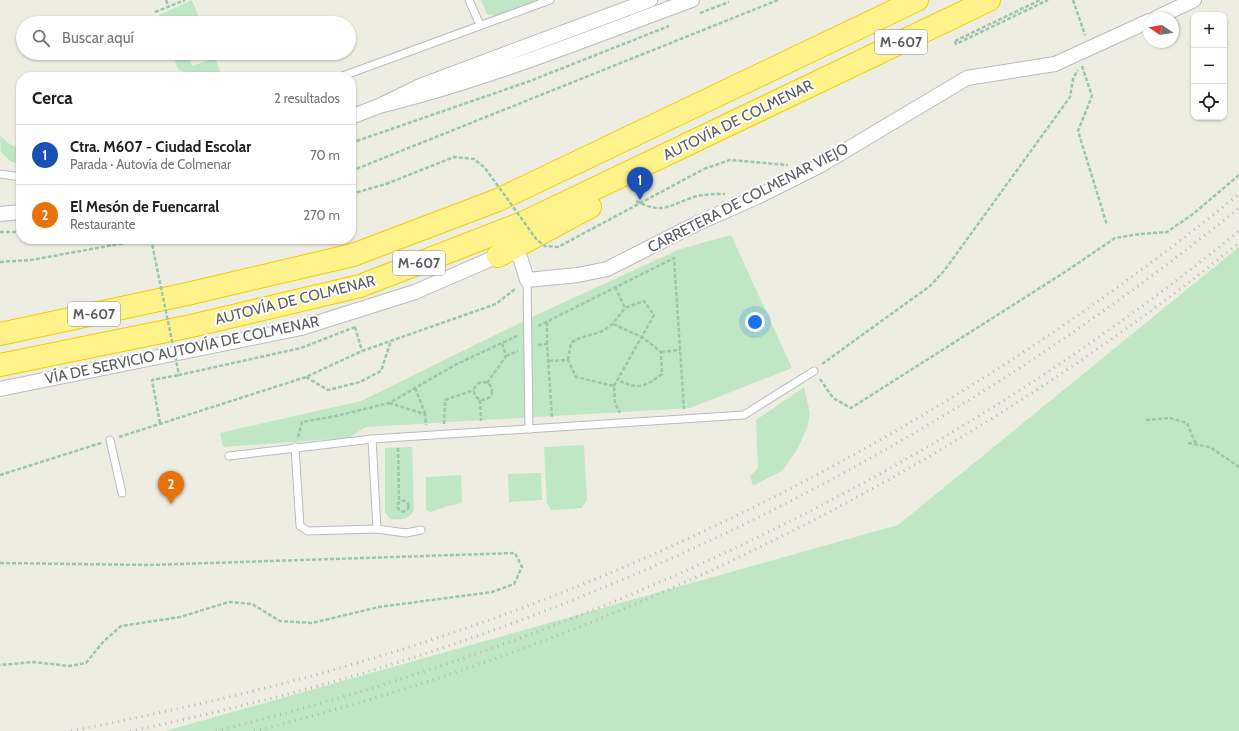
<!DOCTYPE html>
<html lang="es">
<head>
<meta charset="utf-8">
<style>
  :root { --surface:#fff; --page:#f6f6f6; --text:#202124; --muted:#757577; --line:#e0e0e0; --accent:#ea5b2c }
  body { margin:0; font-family:Cabin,sans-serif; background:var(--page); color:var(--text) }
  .controls { position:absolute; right:12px; top:12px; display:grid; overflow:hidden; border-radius:8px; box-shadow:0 1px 3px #0004 }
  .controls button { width:36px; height:36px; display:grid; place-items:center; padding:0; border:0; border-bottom:1px solid var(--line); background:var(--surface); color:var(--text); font:20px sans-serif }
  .compass { position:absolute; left:1143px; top:12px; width:36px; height:36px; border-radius:50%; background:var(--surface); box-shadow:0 1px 3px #0004; rotate:282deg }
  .you { position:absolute; left:755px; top:322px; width:14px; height:14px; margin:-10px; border:3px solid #fff; border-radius:50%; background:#1a73e8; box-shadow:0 0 0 6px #1a73e833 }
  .badge { display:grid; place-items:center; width:26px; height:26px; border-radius:50%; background:var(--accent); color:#fff; font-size:13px; font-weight:700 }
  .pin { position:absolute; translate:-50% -33px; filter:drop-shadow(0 1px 2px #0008) }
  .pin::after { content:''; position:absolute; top:21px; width:14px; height:12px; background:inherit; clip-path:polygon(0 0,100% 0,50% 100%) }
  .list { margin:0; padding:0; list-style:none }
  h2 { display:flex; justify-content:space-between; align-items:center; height:52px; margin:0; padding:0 16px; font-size:17px }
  h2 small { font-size:13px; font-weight:400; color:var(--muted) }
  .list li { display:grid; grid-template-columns:26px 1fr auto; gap:12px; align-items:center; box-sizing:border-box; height:60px; padding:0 16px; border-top:1px solid var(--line) }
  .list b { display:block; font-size:15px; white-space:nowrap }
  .list p { margin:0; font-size:13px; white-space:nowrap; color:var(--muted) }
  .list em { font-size:13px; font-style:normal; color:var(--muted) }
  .icon { flex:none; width:22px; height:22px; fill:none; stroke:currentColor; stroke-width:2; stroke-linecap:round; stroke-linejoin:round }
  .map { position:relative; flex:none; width:1239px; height:731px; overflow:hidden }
  .search { position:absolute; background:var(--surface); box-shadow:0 1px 3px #0004; left:16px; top:16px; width:340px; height:44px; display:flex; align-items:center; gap:10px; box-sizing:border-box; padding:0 14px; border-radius:22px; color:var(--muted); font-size:15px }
  .panel { position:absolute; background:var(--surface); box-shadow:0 1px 3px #0004; left:16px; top:72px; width:340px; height:172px; border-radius:16px }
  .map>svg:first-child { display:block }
  .green { fill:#bfe6c5 }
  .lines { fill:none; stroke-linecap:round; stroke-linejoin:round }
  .service-casing { stroke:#babbc1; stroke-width:9 }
  .minor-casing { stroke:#babbc1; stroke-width:16 }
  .motorway-casing { stroke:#f0cd00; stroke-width:24 }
  .path { stroke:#98c7ad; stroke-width:2.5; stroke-dasharray:4 2; stroke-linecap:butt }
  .service { stroke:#fff; stroke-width:7 }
  .minor { stroke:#fff; stroke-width:14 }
  .motorway { stroke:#fdf38a; stroke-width:22 }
  .rail { stroke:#b6b6b7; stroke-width:3; stroke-dasharray:1 5; stroke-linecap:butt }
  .path-bridge { stroke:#98c7ad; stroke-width:2.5; stroke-dasharray:4 2; stroke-linecap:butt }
  .labels { text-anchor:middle; stroke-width:4; stroke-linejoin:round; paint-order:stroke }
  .shield { fill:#fff; stroke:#8c8e92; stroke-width:1 }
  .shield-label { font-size:14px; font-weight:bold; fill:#5b5d63 }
  .street-label { font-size:15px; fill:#5b5d63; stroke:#fff }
</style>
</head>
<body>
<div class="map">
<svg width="1239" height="731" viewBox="0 0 1239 731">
  <rect width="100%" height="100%" fill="#eeede2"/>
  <!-- green -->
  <g class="green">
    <path d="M192 0 201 23H162L159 15Z"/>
    <path d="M481 0H539C527 5 499 20 487 14Z"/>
    <path d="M172 53H188L192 66 215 58 222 77H194L178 69Z"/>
    <path d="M0 135 8 143 21 150V165L10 161 1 152Z"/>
    <path d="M731 235 792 368 690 408 366 427 348 438 223 447 220 433 361 401 534 316 680 249Z"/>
    <path d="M1239 247V731H165L898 525Z"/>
    <path d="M804 387 810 413 807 428 797 450 782 471 753 486 750 476 758 468 756 420Z"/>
    <path d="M584 445 587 500 582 508 551 510 547 503 544 447Z"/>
    <path d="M412 447 414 510C409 520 401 520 390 519L385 512V448Z"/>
    <path d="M541 473 542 500 509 502 508 474Z"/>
    <path d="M461 475 462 503 448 506 431 512 426 510V477Z"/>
  </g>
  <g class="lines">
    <defs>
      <g id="service">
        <path d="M469 0 480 25"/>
        <path d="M340 77 550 0"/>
        <path d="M0 174 21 177"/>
        <path d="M527 280 529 429"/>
        <path d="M372 439 377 529"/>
        <path d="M110 440 122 493"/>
        <path d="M295 447 300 526 308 531 377 529 406 533 421 530"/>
        <path d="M229 456 372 439 744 415 814 371"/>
      </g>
      <g id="minor">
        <path d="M1156 18 1194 0"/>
        <path d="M379 106C487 80 588 38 692 0"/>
        <path d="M351 117 379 106 420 86 650 0"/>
        <path d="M0 214 21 212"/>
        <path d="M514 248 521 260 527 280 578 275 607 269 696 224 761 195 821 165 967 78 1055 64 1149 21"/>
        <path d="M0 389 301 328 415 292 498 256"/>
      </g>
      <g id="motorway">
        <path d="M498 256 590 207"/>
        <path d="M0 334 187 294 353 255 498 200 917 0"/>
        <path d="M0 365 191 326 360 286 525 222 989 0"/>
      </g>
    </defs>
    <!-- service casing -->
    <use href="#service" class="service-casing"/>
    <!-- minor casing -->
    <use href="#minor" class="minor-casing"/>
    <!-- motorway casing -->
    <use href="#motorway" class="motorway-casing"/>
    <!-- path -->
    <g class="path">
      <path d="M166 0 169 7"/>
      <path d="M1073 0 1085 35"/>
      <path d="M155 12 185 0"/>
      <path d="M700 13 729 2"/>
      <path d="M955 41 956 44 1048 0"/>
      <path d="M955 41 1040 0"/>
      <path d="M1082 66 1092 96 1078 131 1107 225"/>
      <path d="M351 137 355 142"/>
      <path d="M351 143 530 81 669 26"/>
      <path d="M704 169 730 160 788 165"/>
      <path d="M351 171 778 0"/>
      <path d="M351 194 386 184"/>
      <path d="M636 201C663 215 669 205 694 197 704 194 715 194 725 194"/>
      <path d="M0 232H21"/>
      <path d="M0 262 31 260 147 239"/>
      <path d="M547 322V344"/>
      <path d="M613 324 642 337 661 352 662 374C645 387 638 390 618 380"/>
      <path d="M538 326 674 258 684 409"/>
      <path d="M355 327 362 351"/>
      <path d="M538 345 547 344 552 417"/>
      <path d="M661 352 680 350"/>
      <path d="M506 356 518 351"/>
      <path d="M568 360 571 343C581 336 589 336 600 332 611 328 618 317 625 308"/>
      <path d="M549 361 568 360 576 377 614 386 615 403 620 413"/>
      <path d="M822 364 930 286 944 271 1070 97 1073 79 1078 70"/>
      <path d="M306 377 328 390 360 382 381 371 391 341"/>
      <path d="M820 379 833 398 851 408 1065 272 1115 238 1140 234 1167 232 1193 214 1239 175"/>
      <circle cx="483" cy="391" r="9"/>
      <path d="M487 383 506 356 502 343"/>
      <path d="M614 386 654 315 644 301 625 308 615 287"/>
      <path d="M415 388 425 413"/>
      <path d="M480 400 481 421"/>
      <path d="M389 403 425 414 426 425"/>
      <path d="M1146 420 1170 418 1187 423 1196 444"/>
      <path d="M160 423 152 380 179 375"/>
      <path d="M444 424 445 400 474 390"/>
      <path d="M119 437 306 377 362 351 496 304 515 289"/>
      <path d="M298 437 302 422 336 416 389 403 457 364 517 336"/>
      <path d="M1188 443 1210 447 1239 467"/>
      <path d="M398 448 399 501"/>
      <path d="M0 475 101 443"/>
      <circle cx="403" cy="506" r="5.5"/>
      <path d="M0 563 150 565 515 553 522 567 514 584 492 592 379 607 312 623 280 621 252 604 229 602 180 617 121 626 103 642 86 663 69 666 34 662 0 665"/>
    </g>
    <!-- service -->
    <use href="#service" class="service"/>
    <!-- minor -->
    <use href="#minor" class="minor"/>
    <!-- motorway -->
    <use href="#motorway" class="motorway"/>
    <!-- rail -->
    <g class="rail">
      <path d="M71 731C167 712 262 691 357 663 678 569 980 405 1239 194"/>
      <path d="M130 731C177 722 223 710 269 699 623 609 956 438 1239 208"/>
      <path d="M216 731C590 639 939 476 1239 231"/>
      <path d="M254 731C612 643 952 474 1239 243"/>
    </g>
    <!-- path-bridge -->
    <g class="path-bridge">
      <path d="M386 184 454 157 474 159 485 168 537 240 545 246 558 247 704 169"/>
      <path d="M151 239 179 375 301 348 355 327"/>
    </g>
  </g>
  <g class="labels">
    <!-- shield labels -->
    <g class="shield">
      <rect x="875" y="30" width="52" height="24" rx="3"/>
      <rect x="393" y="251" width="52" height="24" rx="3"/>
      <rect x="68" y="302" width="52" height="24" rx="3"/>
    </g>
    <g class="shield-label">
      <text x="901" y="47">M-607</text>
      <text x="419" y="268">M-607</text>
      <text x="94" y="319">M-607</text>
    </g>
    <!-- street labels -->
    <g class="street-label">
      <text transform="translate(738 120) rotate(-26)" y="5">AUTOVÍA DE COLMENAR</text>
      <text transform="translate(748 198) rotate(-27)" y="5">CARRETERA DE COLMENAR VIEJO</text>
      <text transform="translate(295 300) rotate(-14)" y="5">AUTOVÍA DE COLMENAR</text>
      <text transform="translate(182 350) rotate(-12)" y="5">VÍA DE SERVICIO AUTOVÍA DE COLMENAR</text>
    </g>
  </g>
</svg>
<div class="controls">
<button>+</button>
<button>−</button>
<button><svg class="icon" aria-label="locate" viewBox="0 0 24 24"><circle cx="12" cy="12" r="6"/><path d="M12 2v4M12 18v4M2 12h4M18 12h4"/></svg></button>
</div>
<svg class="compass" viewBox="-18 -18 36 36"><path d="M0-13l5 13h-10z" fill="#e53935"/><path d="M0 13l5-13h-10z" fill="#757577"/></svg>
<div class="you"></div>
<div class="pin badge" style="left:640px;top:200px;background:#1a4fb4">1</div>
<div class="pin badge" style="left:171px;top:504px;background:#e8710a">2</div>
<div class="search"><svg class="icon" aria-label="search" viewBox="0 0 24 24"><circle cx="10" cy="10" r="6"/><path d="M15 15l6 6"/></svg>Buscar aquí</div>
<section class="panel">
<h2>Cerca<small>2 resultados</small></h2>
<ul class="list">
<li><span class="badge" style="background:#1a4fb4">1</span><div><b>Ctra. M607 - Ciudad Escolar</b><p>Parada · Autovía de Colmenar</p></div><em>70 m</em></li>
<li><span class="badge" style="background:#e8710a">2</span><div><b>El Mesón de Fuencarral</b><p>Restaurante</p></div><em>270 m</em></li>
</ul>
</section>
</div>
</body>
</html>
